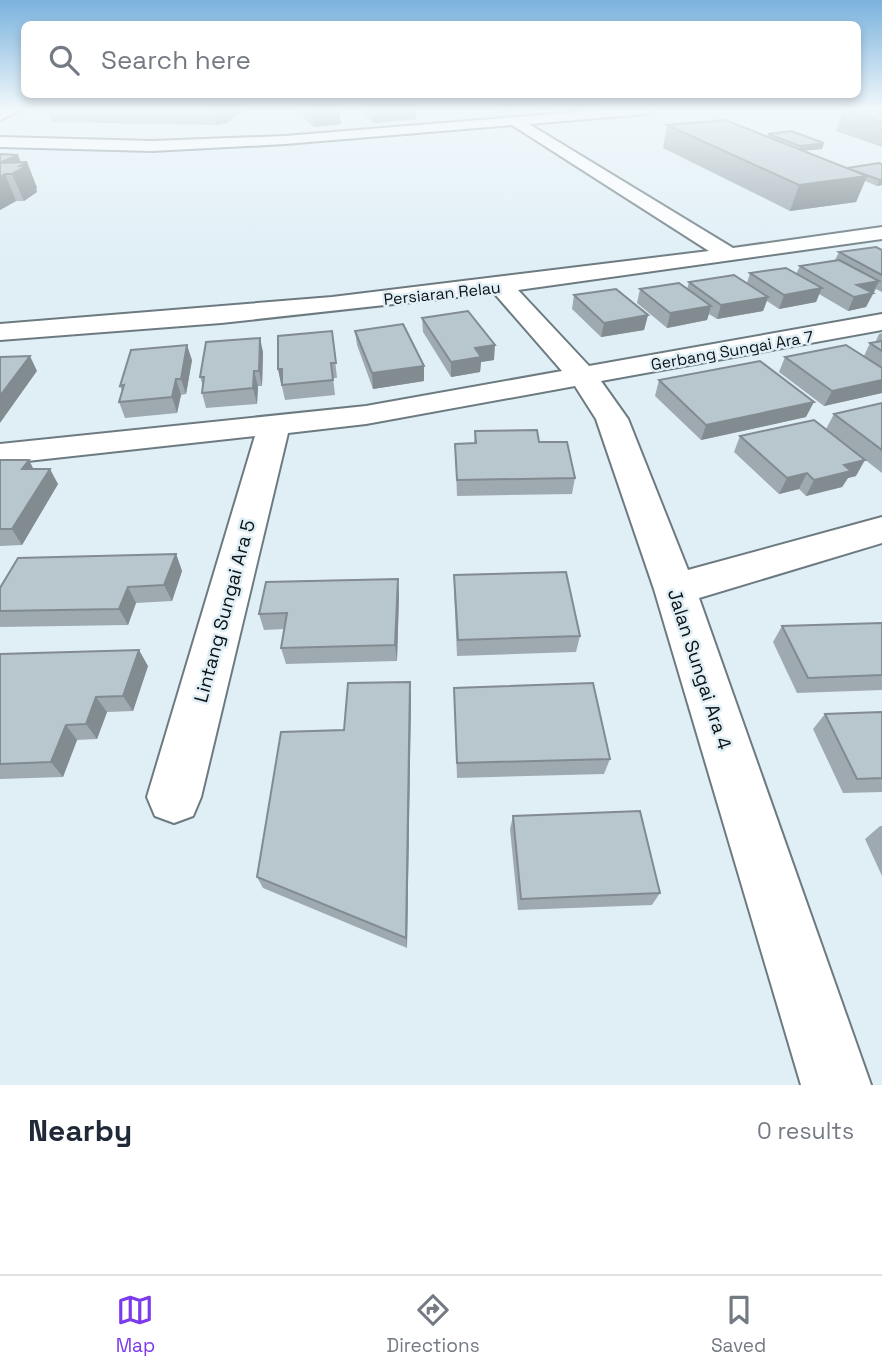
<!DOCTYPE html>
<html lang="en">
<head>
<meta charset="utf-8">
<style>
  :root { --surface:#fff; --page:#f2f2f3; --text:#1f2937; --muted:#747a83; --line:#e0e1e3; --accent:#7c3aed }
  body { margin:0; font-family:"Space Grotesk",sans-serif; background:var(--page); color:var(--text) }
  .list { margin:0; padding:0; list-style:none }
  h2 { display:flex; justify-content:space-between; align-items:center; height:91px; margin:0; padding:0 28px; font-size:30px }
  h2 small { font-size:23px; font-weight:400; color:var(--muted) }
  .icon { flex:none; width:38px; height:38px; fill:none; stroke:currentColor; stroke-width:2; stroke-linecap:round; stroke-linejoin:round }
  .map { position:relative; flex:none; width:882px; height:1085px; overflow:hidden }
  .search { position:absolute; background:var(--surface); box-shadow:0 4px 10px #0003; left:21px; right:21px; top:21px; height:77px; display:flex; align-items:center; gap:18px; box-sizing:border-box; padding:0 24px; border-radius:10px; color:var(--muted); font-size:26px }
  .sheet { height:189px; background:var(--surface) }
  nav { display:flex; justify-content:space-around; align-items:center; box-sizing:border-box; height:98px; border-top:2px solid var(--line); background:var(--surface); font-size:19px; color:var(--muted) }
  nav a { display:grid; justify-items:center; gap:4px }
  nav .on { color:var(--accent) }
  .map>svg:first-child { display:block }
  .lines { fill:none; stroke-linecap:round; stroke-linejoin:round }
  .minor-casing { stroke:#6d7b81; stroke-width:4 }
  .minor { fill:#fff; fill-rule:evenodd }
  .wall { fill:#9eaab0 }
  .shaded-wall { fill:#818b90 }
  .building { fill:#b8c6cd; stroke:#818b90; stroke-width:2 }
  .labels { text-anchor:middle; stroke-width:5; stroke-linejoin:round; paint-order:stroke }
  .far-street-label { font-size:16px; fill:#0d1315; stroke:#e0eff6 }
  .street-label { font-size:19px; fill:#0d1315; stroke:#e0eff6 }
</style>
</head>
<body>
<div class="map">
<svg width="882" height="1085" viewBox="0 0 882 1085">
  <rect width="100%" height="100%" fill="#e0eff6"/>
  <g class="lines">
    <defs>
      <g id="minor">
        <path d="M20 110 0 120V111Z"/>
        <path d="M603 110H653L646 114 529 124 733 248 882 227V239L518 290 589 366 882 314V330L601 381 628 419 688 570 882 517V543L699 598 871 1085H801L654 589 596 419 575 386 366 424 288 433 201 797 193 816 174 823 155 816 147 797 255 436 0 464V444L366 406 562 371 494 293 221 323 0 340V324L332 297 709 251 512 125 285 144 152 151 0 147V137L152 141 285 136Z"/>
      </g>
    </defs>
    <!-- minor casing -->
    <use href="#minor" class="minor-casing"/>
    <!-- minor -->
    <use href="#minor" class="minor"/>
  </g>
  <!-- wall -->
  <g class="wall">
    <path d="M47 110H242L227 123 217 125 52 122Z"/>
    <path d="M303 110H339L341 124 314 127 304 119Z"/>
    <path d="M360 110H416V119L373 123Z"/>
    <path d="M843 110H882V147L836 131Z"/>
    <path d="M667 125 767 137 768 134 824 143 822 149 803 151 847 168 882 164V185L877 186 865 181 856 202 790 211 663 148Z"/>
    <path d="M0 154 21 162H27L37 188 36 189 37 192 24 201H16L0 210Z"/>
    <path d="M882 250V292L876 289 866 307 848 311 819 294 816 302 779 309 767 301 763 311 717 319 709 314 707 320 667 328 637 303 640 289H687L689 282 747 283 750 273 796 274 800 266 835 260 839 252Z"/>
    <path d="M574 295 648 315 644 330 601 337 572 309Z"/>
    <path d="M422 318 494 360 481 362 480 372 451 377 423 332Z"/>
    <path d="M332 331 337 378H333L335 395 285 400 278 369Z"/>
    <path d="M355 331 424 366V381L373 389 357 345Z"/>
    <path d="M882 333V393L824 406 779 372 785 357 864 356 870 343H875L879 334Z"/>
    <path d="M263 352 262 386H258L257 404 206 408 202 393 203 386 200 377Z"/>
    <path d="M192 360 186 394 181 395 177 413 125 418 119 402 122 391 120 386Z"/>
    <path d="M659 380 806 417 701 440 655 396Z"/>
    <path d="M882 403V473L826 429 834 414Z"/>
    <path d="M475 431 539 442 575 478 572 494 457 496 455 444H474Z"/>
    <path d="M740 436 856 476 848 478 842 487 806 496 799 489 779 494 734 452Z"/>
    <path d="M0 460 34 469 58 484 22 545 0 546Z"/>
    <path d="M176 554 182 571 172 601 136 603 128 625 0 627V588Z"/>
    <path d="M454 575 580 636 576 652 457 656 454 591Z"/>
    <path d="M398 579 399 595 397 661 286 664 281 648 284 629 264 630 259 614Z"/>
    <path d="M882 623V690L797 693 773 642 782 626Z"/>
    <path d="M0 654 148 666 133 711 107 712 97 739 77 740 63 777 0 779Z"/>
    <path d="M454 688 610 759 604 774 457 778Z"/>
    <path d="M411 697 407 948 263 888 257 877 344 730Z"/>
    <path d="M882 712V792L843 793 813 729 825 714Z"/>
    <path d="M513 816 660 893 652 905 518 910 510 829Z"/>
    <path d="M880 826H882V876L865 839Z"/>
  </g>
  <!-- shaded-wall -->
  <g class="shaded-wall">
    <path d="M214 110H242L227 123 217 125Z"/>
    <path d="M327 110H339L341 124 314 127 312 111Z"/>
    <path d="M372 110H416V119L373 123Z"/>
    <path d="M501 110H539L500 113Z"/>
    <path d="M824 143 822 149 799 151 800 146Z"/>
    <path d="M18 155 22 165 27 162 37 188 36 189 37 192 24 201 12 174H8L2 162Z"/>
    <path d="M5 174 16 201 0 210V177Z"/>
    <path d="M867 176 856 202 790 211 799 185Z"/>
    <path d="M880 180H882V185L877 186Z"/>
    <path d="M879 281 866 307 848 311 854 297 857 285Z"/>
    <path d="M822 288 816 302 779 309 784 295Z"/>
    <path d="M768 297 763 311 717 319 721 305Z"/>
    <path d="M711 306 707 320 667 328 670 313Z"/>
    <path d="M648 315 644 330 601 337 604 323Z"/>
    <path d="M260 338 263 352 262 386 259 371Z"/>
    <path d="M187 345 192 360 186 394 181 379Z"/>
    <path d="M495 345 494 360 481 362 480 372 451 377V362L475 348Z"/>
    <path d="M30 356 37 371 0 423V396Z"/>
    <path d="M424 366V381L373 389 372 373Z"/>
    <path d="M278 369H282L285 384H281Z"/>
    <path d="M254 371 258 386 257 404 253 388Z"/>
    <path d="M176 379 181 395 177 413 172 397Z"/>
    <path d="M882 380V393L824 406 832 391Z"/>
    <path d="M814 402 806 417 701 440 706 425Z"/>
    <path d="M29 460 37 476 22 469Z"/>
    <path d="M865 460 856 476 848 478 842 487 806 496 814 480 844 465Z"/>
    <path d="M50 469 58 484 22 545 12 529Z"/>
    <path d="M807 473 799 489 779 494 787 478Z"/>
    <path d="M176 554 182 571 172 601 164 585Z"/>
    <path d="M398 579 399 595 397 661 395 645Z"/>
    <path d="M128 587 136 603 128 625 119 609Z"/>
    <path d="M139 650 148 666 133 711 123 696Z"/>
    <path d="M410 682 411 697 407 948 406 938Z"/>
    <path d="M96 697 107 712 97 739 86 724Z"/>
    <path d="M66 725 77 740 63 777 51 762Z"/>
  </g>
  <!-- building -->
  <g class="building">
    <path d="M844 110H882V122Z"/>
    <path d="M725 120 867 176 799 185 667 125Z"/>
    <path d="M791 131 824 143 800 146 768 134Z"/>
    <path d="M0 154 18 155 2 162 0 161Z"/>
    <path d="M27 162 20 166H27L12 174H5L0 177V163Z"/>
    <path d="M879 163 882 164V180H880L847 168Z"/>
    <path d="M876 247 882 250V275L839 252Z"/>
    <path d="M839 260 879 281 857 285 873 293 854 297 800 266Z"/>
    <path d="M786 268 822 288 784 295 750 273Z"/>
    <path d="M734 275 768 297 721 305 689 282Z"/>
    <path d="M679 283 711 306 670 313 640 289Z"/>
    <path d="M616 289 648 315 604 323 574 295Z"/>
    <path d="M468 311 495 345 475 348 481 357 451 362 422 318Z"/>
    <path d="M403 324 424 366 372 373 355 331Z"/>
    <path d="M332 331 336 363H331L333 380 282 385V369H278V336Z"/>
    <path d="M260 338 259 371H254L253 388 202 393 204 377H200L206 342Z"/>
    <path d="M882 341V351L870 343Z"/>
    <path d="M187 345 181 379H176L172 397 119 402 124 385 120 386 131 350Z"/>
    <path d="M846 345 882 368V380L832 391 785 357Z"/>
    <path d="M30 356 0 396V357Z"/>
    <path d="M760 361 814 402 706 425 659 380Z"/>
    <path d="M882 403V450L834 414Z"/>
    <path d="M814 420 865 460 844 465 851 471 814 480 807 473 787 478 740 436Z"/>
    <path d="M537 430 539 442H567L575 478 457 480 455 444 476 443 475 431Z"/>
    <path d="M0 460H29L22 469H50L12 529H0Z"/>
    <path d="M176 554 164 585 128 587 119 609 0 611V588L18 558Z"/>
    <path d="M566 572 580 636 458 640 454 575Z"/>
    <path d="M398 579 395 645 281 648 287 613 259 614 266 582Z"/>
    <path d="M882 623V675L808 678 782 626Z"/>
    <path d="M139 650 123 696 96 697 86 724 66 725 51 762 0 764V654Z"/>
    <path d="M410 682 406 938 257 877 281 732 344 730 348 683Z"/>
    <path d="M593 683 610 759 457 763 454 688Z"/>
    <path d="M882 712V778L857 779 825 714Z"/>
    <path d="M640 811 660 893 521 899 513 816Z"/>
  </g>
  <!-- sky -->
  <linearGradient id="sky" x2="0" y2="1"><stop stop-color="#7ab2dd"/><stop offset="0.42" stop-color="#f1f8fb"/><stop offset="1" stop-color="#f1f8fb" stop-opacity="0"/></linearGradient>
  <rect width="882" height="261" fill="url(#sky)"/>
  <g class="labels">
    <!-- far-street labels -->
    <g class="far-street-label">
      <text transform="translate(442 293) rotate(-6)" y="6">Persiaran Relau</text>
      <text transform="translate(732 350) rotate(-10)" y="6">Gerbang Sungai Ara 7</text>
    </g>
    <!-- street labels -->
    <g class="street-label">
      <text transform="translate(224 611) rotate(-75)" y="7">Lintang Sungai Ara 5</text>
      <text transform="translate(700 669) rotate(72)" y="7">Jalan Sungai Ara 4</text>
    </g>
  </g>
</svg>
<div class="search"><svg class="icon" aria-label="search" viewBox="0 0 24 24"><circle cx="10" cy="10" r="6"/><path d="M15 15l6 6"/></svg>Search here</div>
</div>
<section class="sheet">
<h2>Nearby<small>0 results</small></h2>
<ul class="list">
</ul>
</section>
<nav>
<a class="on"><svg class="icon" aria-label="map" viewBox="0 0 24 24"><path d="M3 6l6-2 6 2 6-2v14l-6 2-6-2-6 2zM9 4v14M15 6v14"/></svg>Map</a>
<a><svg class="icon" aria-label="directions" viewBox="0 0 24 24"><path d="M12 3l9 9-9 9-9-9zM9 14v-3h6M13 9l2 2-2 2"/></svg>Directions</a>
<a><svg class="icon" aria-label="saved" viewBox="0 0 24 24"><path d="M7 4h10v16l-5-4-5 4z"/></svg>Saved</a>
</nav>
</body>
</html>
